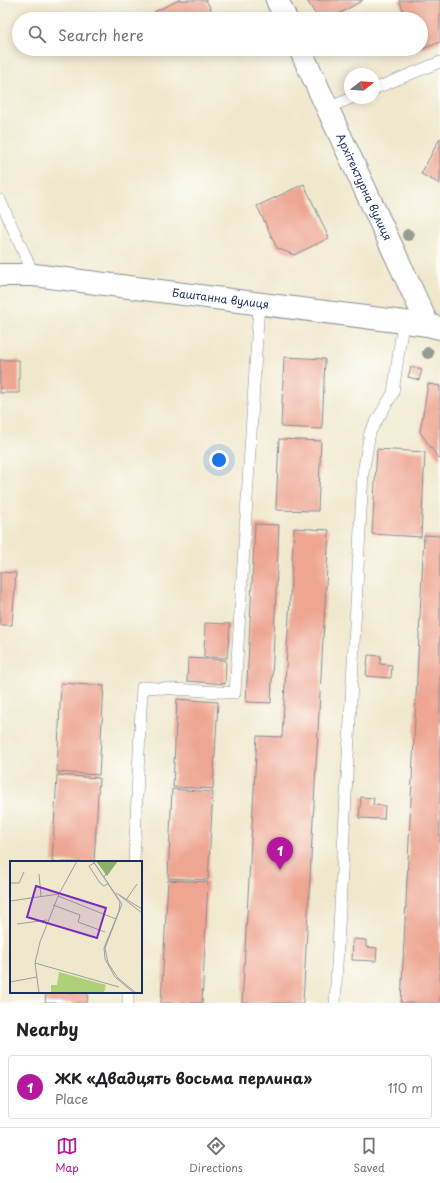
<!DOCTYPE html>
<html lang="en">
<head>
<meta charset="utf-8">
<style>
  :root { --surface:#fff; --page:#f6f6f6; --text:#202124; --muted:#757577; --line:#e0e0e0; --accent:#b5179e }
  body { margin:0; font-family:"Playpen Sans",sans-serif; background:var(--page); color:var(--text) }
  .compass { position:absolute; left:344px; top:68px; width:36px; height:36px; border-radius:50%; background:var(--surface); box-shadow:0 2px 10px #0003; rotate:73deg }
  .you { position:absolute; left:219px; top:460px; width:14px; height:14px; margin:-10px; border:3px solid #fff; border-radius:50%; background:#1a73e8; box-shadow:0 0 0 6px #1a73e833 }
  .badge { display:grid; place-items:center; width:26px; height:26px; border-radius:50%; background:var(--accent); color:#fff; font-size:13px; font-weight:700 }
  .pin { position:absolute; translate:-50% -33px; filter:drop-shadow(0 1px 2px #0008) }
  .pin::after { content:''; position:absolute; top:21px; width:14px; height:12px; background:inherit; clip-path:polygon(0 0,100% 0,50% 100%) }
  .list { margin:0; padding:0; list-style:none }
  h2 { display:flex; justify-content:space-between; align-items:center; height:52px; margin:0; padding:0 16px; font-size:17px }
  h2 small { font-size:13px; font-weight:400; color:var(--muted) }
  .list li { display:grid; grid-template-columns:26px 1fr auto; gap:12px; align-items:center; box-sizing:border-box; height:64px; margin:0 8px 8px; padding:0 8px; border:1px solid var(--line); border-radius:4px }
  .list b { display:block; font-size:15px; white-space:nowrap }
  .list p { margin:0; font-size:13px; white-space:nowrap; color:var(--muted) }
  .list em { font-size:13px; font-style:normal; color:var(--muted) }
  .icon { flex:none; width:22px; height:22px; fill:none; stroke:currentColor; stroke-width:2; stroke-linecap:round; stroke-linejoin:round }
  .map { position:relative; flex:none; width:440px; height:1003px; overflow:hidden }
  .search { position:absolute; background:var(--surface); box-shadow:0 2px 10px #0003; left:12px; right:12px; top:12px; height:44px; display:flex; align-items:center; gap:10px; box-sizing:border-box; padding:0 14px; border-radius:22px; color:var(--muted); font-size:15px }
  .sheet { height:124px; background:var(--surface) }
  nav { display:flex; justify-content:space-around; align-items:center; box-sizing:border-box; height:56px; border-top:1px solid var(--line); background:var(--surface); font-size:11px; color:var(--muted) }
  nav a { display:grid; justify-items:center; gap:2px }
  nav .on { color:var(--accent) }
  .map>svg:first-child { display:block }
  .building { fill:#eea592 }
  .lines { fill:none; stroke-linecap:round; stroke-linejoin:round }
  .lane-casing { stroke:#868c96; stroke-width:12 }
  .street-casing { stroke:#868c96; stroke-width:24 }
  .lane { stroke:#fff; stroke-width:11 }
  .street { stroke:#fff; stroke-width:22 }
  .tree { fill:#939d94 }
  .labels { text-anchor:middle; stroke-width:4; stroke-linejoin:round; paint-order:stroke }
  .street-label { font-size:11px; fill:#1b2f5e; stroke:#fdfcf7 }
  .inset-road { fill:none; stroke:#9b9ea1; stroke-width:1 }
  .view { fill:#7b2cbf; fill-opacity:0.15; stroke:#7b2cbf; stroke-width:2 }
  .inset-edge { fill:none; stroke:#1b2f5e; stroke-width:2 }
</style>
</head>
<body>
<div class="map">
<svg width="440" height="1003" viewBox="0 0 440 1003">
  <rect width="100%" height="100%" fill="#fdfcf7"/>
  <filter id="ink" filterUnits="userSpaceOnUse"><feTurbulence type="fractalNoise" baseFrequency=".025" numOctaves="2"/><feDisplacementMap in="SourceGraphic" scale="8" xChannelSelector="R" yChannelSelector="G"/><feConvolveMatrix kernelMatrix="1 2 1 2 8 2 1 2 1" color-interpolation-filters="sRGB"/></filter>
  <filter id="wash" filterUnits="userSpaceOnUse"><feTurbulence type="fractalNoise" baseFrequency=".012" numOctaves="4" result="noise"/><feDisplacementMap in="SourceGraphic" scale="16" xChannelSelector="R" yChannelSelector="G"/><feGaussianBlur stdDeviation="0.9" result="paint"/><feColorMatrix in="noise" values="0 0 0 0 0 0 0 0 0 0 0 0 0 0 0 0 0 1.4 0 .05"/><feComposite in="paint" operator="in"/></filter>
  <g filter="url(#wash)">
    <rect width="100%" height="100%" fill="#f0e8cd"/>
    <g id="blocks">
      <!-- building -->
      <g class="building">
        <path d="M179 0H206L216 19H157L154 12Z"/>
        <path d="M307 0H363L330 19H318Z"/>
        <path d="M399 0H440V42L418 51V49H421V19H411L408 11 404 13Z"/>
        <path d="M440 138V184L421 174Z"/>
        <path d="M304 184 329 238 294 255 277 248 257 206Z"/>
        <path d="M284 357 325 359 322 429 281 427Z"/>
        <rect x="0" y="360" width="19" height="33"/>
        <path d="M411 367 422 370 419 380 408 377Z"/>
        <path d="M428 384 440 386V459L438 458 420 432Z"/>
        <path d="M279 439 321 441 318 511 276 510Z"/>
        <path d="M377 449 425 452 421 537 372 534Z"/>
        <path d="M255 524 279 525 271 703 246 702Z"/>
        <path d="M294 528 329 530 303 1003H242L257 736 282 737Z"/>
        <path d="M424 535 440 536V1003H401Z"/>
        <path d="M0 572 16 573 12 625H0Z"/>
        <path d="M205 623 230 624 227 658 204 657Z"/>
        <path d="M368 655 381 656 380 664 392 665 391 678 366 676Z"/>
        <path d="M188 658 226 660 225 684 187 681Z"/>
        <path d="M61 683 104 686 99 775 57 772Z"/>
        <path d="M177 699 218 702 213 789 173 787Z"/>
        <path d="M57 775 99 778 94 862H52Z"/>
        <path d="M172 789 213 792 208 880 168 878Z"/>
        <path d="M361 797 374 798 373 805 385 806 384 819 359 818Z"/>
        <path d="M168 880 208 882 202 1003H161Z"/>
        <path d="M353 939 366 940V947L377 948 376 961 352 960Z"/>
        <path d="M46 992H88L87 1003H45Z"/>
      </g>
    </g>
  </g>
  <g filter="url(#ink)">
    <use href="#blocks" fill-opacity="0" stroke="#868c96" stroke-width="1"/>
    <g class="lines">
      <defs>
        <g id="lane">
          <path d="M374 89 440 62"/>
          <path d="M327 108 352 98"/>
          <path d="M0 200 34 275"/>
          <path d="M134 862 142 687 235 693 259 304"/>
          <path d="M128 1003V992"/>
          <path d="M335 1003 363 473 370 432 393 393 403 322"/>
        </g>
        <g id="street">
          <path d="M277 0 286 19"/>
          <path id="s1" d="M300 49 428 325"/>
          <path id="s2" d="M0 275H34L428 325 440 328"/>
        </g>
      </defs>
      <!-- lane casing -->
      <use href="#lane" class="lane-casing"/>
      <!-- street casing -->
      <use href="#street" class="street-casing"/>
      <!-- lane -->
      <use href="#lane" class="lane"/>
      <!-- street -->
      <use href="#street" class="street"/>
    </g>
    <!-- trees -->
    <g class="tree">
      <circle cx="408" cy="235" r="6"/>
      <circle cx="428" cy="353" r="6"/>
    </g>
  </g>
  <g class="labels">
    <!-- street labels -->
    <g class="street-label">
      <text dy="4" stroke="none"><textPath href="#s1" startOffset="152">Архітектурна вулиця</textPath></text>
      <text dy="4" stroke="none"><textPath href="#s2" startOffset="222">Баштанна вулиця</textPath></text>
    </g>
  </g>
  <!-- overview -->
  <g transform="translate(10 861)">
    <rect width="132" height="132" fill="#f0e8cd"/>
    <path d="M49 111 96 124 94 132H41V124H47Z" fill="#aed078"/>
    <path d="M86 0H108L97 15Z" fill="#8ab268"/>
    <path class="inset-road" d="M9 0H26M83 0 110 41 109 50 94 87 95 98 105 116 124 132M83 0 112 43 95 87 98 102 108 117 126 132M84 2 79 5 90 22 94 25 99 22M29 13 31 35M94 16 104 0M0 22H9L14 11M106 32 132 48M109 34 132 52M48 35 106 58M116 39 127 23M0 40 49 33M43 44 70 54 68 61 95 71M7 63 37 59M25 102 109 126M0 121 27 116M29 132 25 102 30 81 49 33 67 0"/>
    <path class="view" d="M26 25 96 47 87 77 17 56Z"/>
    <rect width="132" height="132" class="inset-edge"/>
  </g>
</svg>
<svg class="compass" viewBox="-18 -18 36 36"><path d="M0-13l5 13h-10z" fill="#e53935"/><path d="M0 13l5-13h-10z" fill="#757577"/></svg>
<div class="you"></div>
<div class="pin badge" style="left:280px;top:870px">1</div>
<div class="search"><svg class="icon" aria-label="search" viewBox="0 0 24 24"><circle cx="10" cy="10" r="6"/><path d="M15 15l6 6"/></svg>Search here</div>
</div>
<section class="sheet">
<h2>Nearby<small></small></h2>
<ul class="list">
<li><span class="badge">1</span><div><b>ЖК «Двадцять восьма перлина»</b><p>Place</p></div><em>110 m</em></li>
</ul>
</section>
<nav>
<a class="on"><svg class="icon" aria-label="map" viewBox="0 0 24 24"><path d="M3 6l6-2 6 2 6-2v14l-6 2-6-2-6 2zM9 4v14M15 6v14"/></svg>Map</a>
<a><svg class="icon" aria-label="directions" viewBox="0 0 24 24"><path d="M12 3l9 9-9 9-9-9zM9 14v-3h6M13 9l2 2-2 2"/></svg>Directions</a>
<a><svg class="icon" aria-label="saved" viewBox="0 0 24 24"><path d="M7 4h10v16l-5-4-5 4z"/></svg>Saved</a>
</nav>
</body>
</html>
